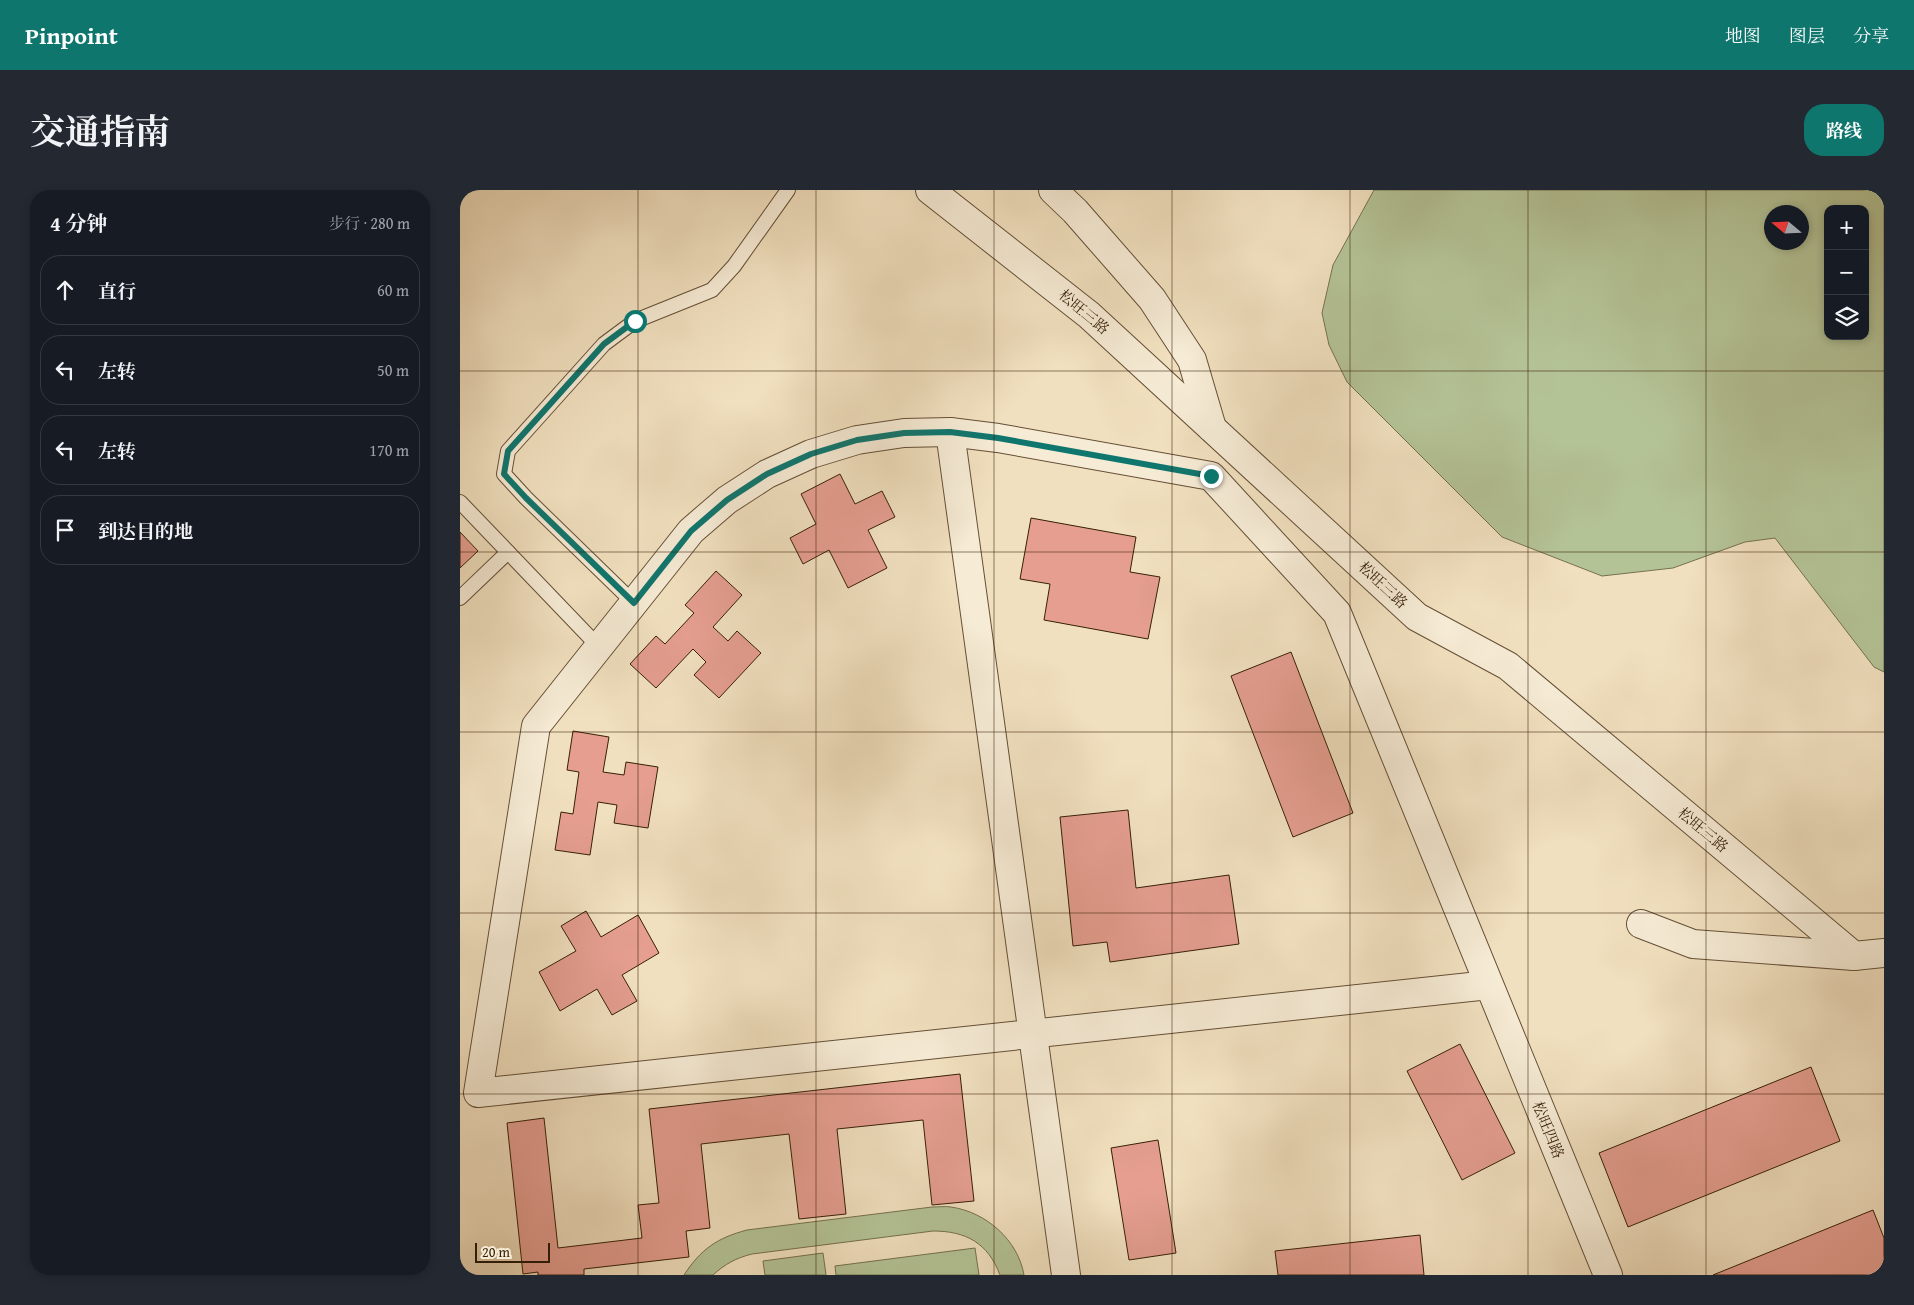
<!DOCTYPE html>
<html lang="zh">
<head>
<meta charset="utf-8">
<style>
  :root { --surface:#171b24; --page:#242831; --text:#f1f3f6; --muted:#9ea1a6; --line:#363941; --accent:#0f766e }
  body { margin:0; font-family:"Gentium Book Plus","Noto Serif SC",serif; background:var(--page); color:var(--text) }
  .controls { position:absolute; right:15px; top:15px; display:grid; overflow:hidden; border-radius:10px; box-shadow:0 2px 8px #0003 }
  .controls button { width:45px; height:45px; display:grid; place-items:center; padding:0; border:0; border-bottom:1px solid var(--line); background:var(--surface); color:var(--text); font:25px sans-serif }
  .compass { position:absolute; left:1304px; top:15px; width:45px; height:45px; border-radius:50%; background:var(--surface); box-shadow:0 2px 8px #0003; rotate:289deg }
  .scale { position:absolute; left:15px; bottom:12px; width:75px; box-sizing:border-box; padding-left:5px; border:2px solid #361f08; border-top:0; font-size:14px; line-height:18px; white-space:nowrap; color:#361f08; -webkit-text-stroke:4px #f6ebd5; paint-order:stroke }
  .stop { position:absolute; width:15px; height:15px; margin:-11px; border:4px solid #0f766e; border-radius:50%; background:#fff }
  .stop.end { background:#0f766e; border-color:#fff; box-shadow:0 1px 5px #0008 }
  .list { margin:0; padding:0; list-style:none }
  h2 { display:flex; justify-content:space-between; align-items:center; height:65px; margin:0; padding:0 20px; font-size:21px }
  h2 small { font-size:16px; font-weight:400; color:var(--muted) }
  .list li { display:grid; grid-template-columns:32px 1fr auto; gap:15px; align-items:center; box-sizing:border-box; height:70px; margin:0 10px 10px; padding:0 10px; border:1px solid var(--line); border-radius:20px }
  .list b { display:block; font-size:19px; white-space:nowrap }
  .list em { font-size:16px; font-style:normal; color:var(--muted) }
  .icon { flex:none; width:28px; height:28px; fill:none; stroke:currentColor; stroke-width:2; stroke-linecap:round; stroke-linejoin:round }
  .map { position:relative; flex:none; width:1424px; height:1085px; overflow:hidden; border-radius:20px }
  header { display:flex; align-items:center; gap:30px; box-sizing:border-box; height:70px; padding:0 25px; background:var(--accent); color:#fff }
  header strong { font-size:24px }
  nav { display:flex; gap:28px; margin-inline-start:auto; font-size:18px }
  .intro { display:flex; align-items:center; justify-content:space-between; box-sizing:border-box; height:120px; padding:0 30px }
  h1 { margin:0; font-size:35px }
  .button { padding:12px 22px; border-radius:20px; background:var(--accent); color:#fff; font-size:18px; font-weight:700 }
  main { display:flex; gap:30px; padding:0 30px }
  aside { flex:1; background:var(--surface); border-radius:20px; box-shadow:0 2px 8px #0003 }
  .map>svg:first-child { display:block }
  .green { fill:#b4c396; stroke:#75714f; fill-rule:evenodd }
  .building { fill:#e59e90; stroke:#361f08 }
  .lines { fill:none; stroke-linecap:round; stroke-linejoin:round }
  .lane-casing { stroke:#654f36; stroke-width:16 }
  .street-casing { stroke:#654f36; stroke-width:30 }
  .lane { stroke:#f6ebd5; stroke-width:14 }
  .street { stroke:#f6ebd5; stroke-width:28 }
  .route { stroke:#0f766e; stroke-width:6 }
  .grid { fill:none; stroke:#361f08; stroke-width:1; stroke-opacity:0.55 }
  .labels { text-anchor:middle; stroke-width:4; stroke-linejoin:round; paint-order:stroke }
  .street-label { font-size:15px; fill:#361f08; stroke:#f6ebd5 }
</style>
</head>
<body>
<header>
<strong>Pinpoint</strong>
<nav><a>地图</a><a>图层</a><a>分享</a></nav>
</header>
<div class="intro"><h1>交通指南</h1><a class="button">路线</a></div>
<main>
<aside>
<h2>4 分钟<small>步行 · 280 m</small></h2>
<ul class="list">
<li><svg class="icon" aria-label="ahead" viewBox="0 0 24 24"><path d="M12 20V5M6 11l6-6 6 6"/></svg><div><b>直行</b></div><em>60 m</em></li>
<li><svg class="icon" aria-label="left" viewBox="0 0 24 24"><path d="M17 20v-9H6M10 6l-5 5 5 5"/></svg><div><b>左转</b></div><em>50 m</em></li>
<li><svg class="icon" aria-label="left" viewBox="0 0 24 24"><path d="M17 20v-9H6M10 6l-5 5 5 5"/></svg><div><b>左转</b></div><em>170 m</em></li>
<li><svg class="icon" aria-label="arrive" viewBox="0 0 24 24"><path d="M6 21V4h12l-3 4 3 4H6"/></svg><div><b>到达目的地</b></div></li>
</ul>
</aside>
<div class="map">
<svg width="1424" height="1085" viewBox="0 0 1424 1085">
  <rect width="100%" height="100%" fill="#f1e0bf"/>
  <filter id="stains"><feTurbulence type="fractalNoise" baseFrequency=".004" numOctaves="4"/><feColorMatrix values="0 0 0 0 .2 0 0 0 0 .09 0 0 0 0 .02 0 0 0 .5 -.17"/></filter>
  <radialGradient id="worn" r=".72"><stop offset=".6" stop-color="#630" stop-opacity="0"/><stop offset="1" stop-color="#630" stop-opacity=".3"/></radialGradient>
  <!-- green -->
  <g class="green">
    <path d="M914 0H1424V482L1414 477 1315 348 1285 352 1213 378 1142 386 1042 347 887 192 869 155 862 123 873 75ZM1368 19H1405V146H1368ZM1342 22V52H1312V22Z"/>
    <path d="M472 1017C478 1017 485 1016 491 1017 526 1022 558 1050 564 1085H540C528 1053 506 1041 473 1041L292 1064C276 1068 265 1074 253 1085H224C241 1059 257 1048 287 1040Z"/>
    <path d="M515 1058 519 1085H376L375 1076Z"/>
    <path d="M363 1063 366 1085H305L303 1071Z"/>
  </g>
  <!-- building -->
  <g class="building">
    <path d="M380 284 395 314 422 301 435 327 408 340 427 378 388 398 369 360 343 374 330 348 356 334 341 304Z"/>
    <path d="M571 328 676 347 670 382 700 387 688 449 584 430 590 394 560 389Z"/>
    <path d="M0 342 18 361 0 378Z"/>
    <path d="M256 381 282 405 253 437 268 451 277 441 301 463 259 508 234 485 246 472 233 459 196 498 170 474 196 446 205 454 234 423 225 415Z"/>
    <path d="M831 462 893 623 833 647 771 486Z"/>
    <path d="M113 541 149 547 143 582 164 585 166 572 198 577 188 638 154 633 157 615 138 612 130 665 95 660 101 622 113 624 119 582 107 580Z"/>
    <path d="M668 620 676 698 769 685 779 754 650 772 647 752 613 756 600 627Z"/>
    <path d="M126 721 141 747 178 725 199 763 162 785 177 811 152 825 137 799 100 821 79 782 116 761 101 736Z"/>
    <path d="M1000 854 1055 963 1002 990 947 881Z"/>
    <path d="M1351 877 1380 951 1168 1037 1139 963Z"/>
    <path d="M500 884 514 1011 472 1015 463 930 377 939 386 1024 339 1029 329 944 241 954 250 1038 226 1041 229 1067 124 1079V1085H78V1082L63 1084 47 933 84 928 98 1058 182 1048 178 1015 199 1013 189 919Z"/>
    <path d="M698 950 716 1063 669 1070 651 958Z"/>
    <path d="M1413 1020 1424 1048V1085H1253Z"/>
    <path d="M960 1045 964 1085H818L815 1061Z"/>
  </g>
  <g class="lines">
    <defs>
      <g id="lane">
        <path d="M0 312 139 457"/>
        <path d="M0 408 48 362"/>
        <path d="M174 413 66 308 44 284 48 261 144 154 175 131 252 100 274 76 328 0"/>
      </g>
      <g id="street">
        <path d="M470 0 629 125 957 427 1048 476 1394 766"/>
        <path d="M593 0 615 21 692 109 732 170 752 238"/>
        <path d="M490 242 606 1085"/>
        <path d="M1181 734 1233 754 1394 766 1424 763"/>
        <path d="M1029 795 18 903 76 536 231 341 267 310 307 284 351 264 397 250 444 243 490 242 538 248 751 286 877 423 1148 1085"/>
      </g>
    </defs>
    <!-- lane casing -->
    <use href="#lane" class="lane-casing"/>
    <!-- street casing -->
    <use href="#street" class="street-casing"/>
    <!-- lane -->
    <use href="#lane" class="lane"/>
    <!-- street -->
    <use href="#street" class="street"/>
  </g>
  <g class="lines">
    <!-- route -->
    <path class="route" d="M175 131 144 154 48 261 44 284 66 308 174 413 231 341 267 310 307 284 351 264 397 250 444 243 490 242 538 248 751 286"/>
  </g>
  <!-- grid -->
  <path class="grid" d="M178 0V1085M356 0V1085M534 0V1085M712 0V1085M890 0V1085M1068 0V1085M1246 0V1085M0 181H1424M0 362H1424M0 542H1424M0 723H1424M0 904H1424"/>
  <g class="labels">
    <!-- street labels -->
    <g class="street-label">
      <text transform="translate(624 122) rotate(40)" y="5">松旺三路</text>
      <text transform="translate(923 395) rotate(43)" y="5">松旺三路</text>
      <text transform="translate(1243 640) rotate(40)" y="5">松旺三路</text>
      <text transform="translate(1088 940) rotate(68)" y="5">松旺四路</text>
    </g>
  </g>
  <rect width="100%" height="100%" filter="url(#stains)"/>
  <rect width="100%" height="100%" fill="url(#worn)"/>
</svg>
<div class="controls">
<button>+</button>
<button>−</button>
<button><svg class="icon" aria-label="layers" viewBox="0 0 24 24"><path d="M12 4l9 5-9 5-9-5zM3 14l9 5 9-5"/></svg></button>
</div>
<svg class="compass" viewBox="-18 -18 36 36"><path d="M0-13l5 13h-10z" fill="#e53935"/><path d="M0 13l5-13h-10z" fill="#9ea1a6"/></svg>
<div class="scale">20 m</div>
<div class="stop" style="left:175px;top:131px"></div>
<div class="stop end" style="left:751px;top:286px"></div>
</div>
</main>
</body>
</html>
